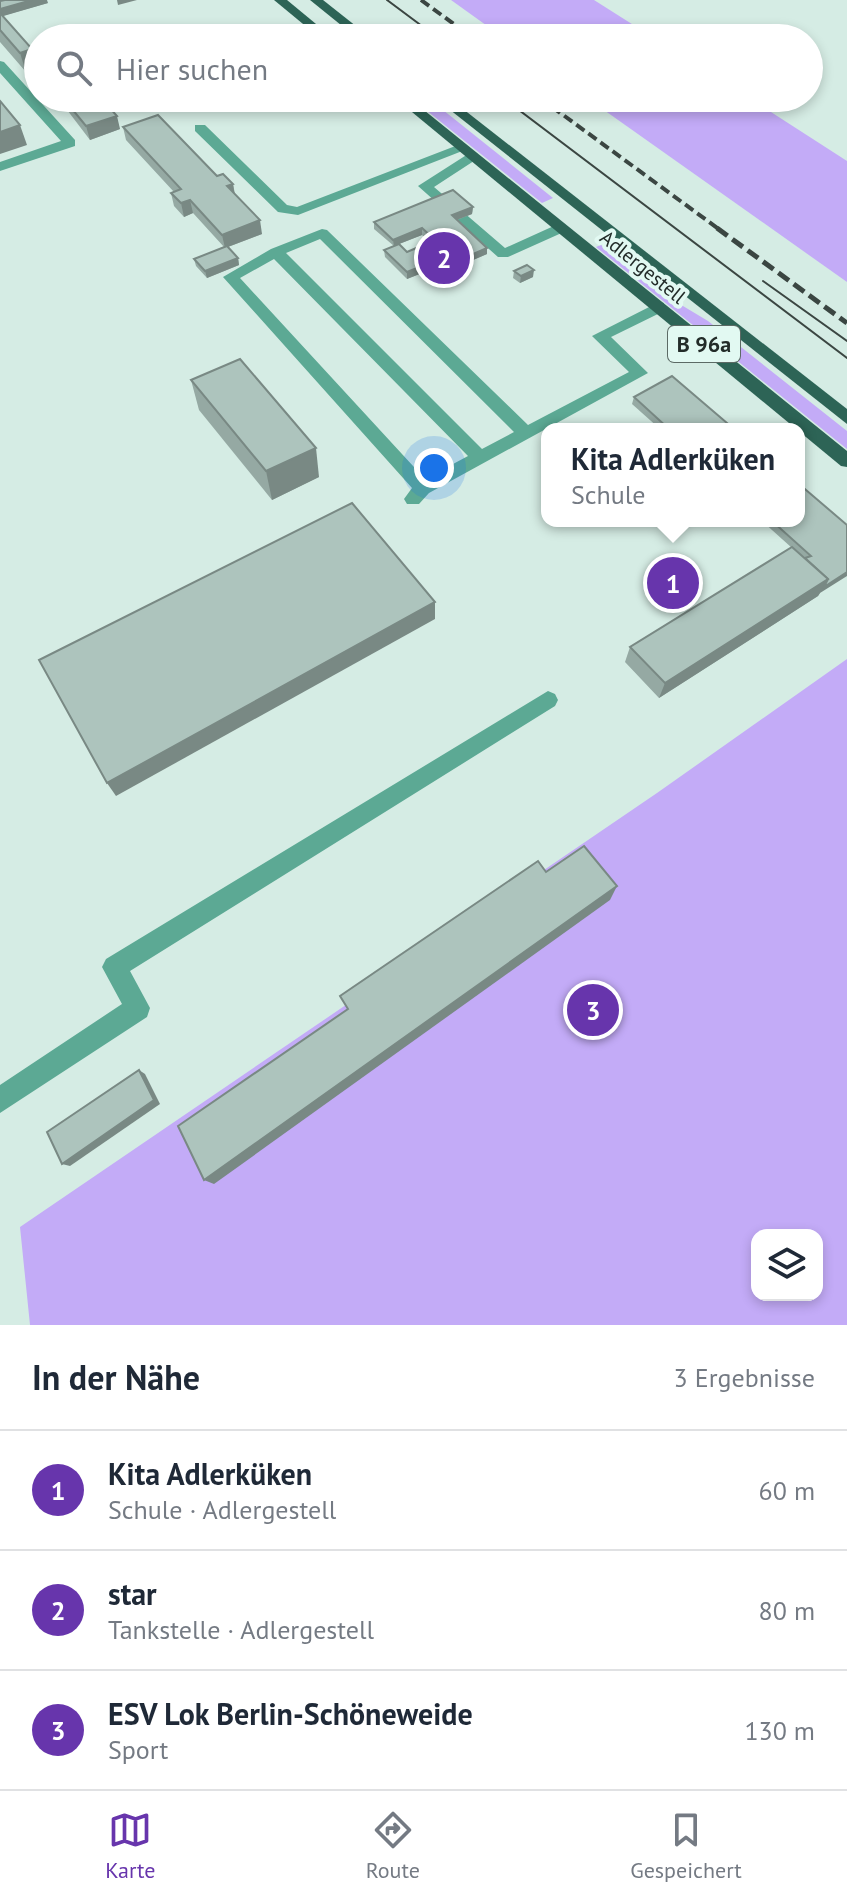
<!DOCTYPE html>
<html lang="de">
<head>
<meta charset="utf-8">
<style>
  :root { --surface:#fff; --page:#f6f6f7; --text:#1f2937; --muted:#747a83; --line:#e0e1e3; --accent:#6735ac }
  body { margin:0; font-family:"PT Sans",sans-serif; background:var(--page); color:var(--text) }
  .controls { position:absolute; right:24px; bottom:24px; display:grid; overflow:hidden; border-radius:16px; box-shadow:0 4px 12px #0003 }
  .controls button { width:72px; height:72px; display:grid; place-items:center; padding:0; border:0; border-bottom:2px solid var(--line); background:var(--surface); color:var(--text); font:40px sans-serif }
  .you { position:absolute; left:434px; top:468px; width:28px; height:28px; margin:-20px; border:6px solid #fff; border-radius:50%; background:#1a73e8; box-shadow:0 0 0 12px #1a73e833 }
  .badge { display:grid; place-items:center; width:52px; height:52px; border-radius:50%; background:var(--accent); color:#fff; font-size:26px; font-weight:700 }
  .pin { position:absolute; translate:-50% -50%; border:4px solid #fff; box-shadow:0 2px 8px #0006 }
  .popup { position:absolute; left:541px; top:423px; width:264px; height:104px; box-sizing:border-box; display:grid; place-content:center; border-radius:16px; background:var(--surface); filter:drop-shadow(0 2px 6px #0005); font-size:26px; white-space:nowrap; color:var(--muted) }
  .popup b { font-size:30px; color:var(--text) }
  .popup::after { content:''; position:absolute; left:50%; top:100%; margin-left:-16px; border:16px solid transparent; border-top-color:var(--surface) }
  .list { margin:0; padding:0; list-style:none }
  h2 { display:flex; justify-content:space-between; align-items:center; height:104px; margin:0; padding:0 32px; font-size:34px }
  h2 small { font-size:26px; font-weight:400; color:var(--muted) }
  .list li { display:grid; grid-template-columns:52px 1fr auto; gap:24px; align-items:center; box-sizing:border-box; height:120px; padding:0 32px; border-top:2px solid var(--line) }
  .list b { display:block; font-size:30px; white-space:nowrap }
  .list p { margin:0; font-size:26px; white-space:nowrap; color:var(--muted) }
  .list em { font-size:26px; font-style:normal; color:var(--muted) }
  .icon { flex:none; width:44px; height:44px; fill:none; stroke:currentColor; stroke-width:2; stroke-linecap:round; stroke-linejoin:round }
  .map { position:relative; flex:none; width:847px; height:1325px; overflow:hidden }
  .search { position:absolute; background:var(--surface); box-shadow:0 4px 12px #0003; left:24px; right:24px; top:24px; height:88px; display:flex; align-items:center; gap:20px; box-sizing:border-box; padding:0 28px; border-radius:44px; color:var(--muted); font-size:30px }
  .sheet { height:464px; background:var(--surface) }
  nav { display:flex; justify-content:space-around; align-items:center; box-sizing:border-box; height:112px; border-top:2px solid var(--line); background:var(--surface); font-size:22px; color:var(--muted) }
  nav a { display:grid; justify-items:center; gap:4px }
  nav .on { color:var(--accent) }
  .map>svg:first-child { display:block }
  .green { fill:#c3abf7; fill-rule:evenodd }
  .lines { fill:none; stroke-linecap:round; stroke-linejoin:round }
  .minor { fill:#5ca994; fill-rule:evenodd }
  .major { fill:#2d6456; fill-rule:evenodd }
  .tram { stroke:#3b4642; stroke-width:2 }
  .rail-far1 { stroke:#3b4642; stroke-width:4; stroke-dasharray:10 5; stroke-linecap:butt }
  .rail { stroke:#3b4642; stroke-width:5; stroke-dasharray:13 6; stroke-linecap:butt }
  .wall { fill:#95a9a3; fill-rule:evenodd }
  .shaded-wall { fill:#798984 }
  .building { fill:#adc4bd; stroke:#798984; stroke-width:2 }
  .labels { text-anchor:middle; stroke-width:8; stroke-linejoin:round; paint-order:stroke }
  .far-street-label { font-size:20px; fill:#232c29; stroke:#e2f9f2 }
  .shield { fill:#e2f9f2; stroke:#5c6a65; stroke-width:2 }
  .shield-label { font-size:22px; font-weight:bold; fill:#232c29 }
</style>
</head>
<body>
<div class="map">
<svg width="847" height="1325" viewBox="0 0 847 1325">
  <rect width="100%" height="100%" fill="#d5ece4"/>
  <!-- green -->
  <g class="green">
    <path d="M451 0H594L654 38H504Z"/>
    <path d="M411 98H428L553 198 542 203Z"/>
    <path d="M587 98H749L847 161V282Z"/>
    <path d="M601 245 678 303 708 321 847 431V449L596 247Z"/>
    <path d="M847 659V1325H30L20 1227 657 793ZM757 1235H817V1295H757Z"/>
  </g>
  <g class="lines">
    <!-- minor -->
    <g class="minor">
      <path d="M0 61 4 62 75 140V146L0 171V162L61 141 0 73Z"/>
      <path d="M195 125H205L287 205 297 207 458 145 470 148 298 215 278 212 195 131Z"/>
      <path d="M468 154 480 157 434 187 505 248 556 225H566V231L508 257H498L418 186Z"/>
      <path d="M322 229 327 230 528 425 629 372 592 336 659 302 664 303V311L611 337 648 373 429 493 419 504H407L404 499 412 488 223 277 271 249ZM320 239 514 432 482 449 286 253ZM274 259 468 456 425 479 240 278Z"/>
      <path d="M548 691 555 694 558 700 555 706 130 971 150 1008 147 1017 0 1113V1085L122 1004 102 967 106 959Z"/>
    </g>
    <!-- major -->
    <g class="major">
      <path d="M274 0H287L333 38H320Z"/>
      <path d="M310 0H323L371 38H357Z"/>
      <path d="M395 98H409L847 451V467L841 466Z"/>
      <path d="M435 98H449L847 409V424Z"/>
    </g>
    <!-- tram -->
    <g class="tram">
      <path d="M387 0 438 38"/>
      <path d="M503 98 847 358"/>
      <path d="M763 281 847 341"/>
    </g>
    <!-- rail-far1 -->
    <g class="rail-far1">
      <path d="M421 0 473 38"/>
      <path d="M540 98 720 230"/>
    </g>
    <!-- rail -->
    <path class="rail" d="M717 228 847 323"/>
  </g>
  <!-- wall -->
  <g class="wall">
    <path d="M0 1 48 3 2 16 32 49 38 68 26 72 0 42Z"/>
    <path d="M58 98H105L106 104 120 129 90 140Z"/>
    <path d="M123 127 233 184 235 194 262 234 228 247 238 258 239 265 207 278 196 266 194 259 224 247 193 213 184 217 174 206 171 193 174 192 126 140Z"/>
    <path d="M473 207 472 214 457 220 487 254 429 279 422 273 407 279 385 257 384 250 394 246 374 229V222ZM422 235 430 243 407 252 399 244Z"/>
    <path d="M514 271 533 277 520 283 513 278Z"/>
    <path d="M191 380 319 477 272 500 199 410Z"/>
    <path d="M634 397 734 429H660L632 404Z"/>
    <path d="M799 484 820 593 818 596 659 698 625 662 630 647 792 548 762 521H799Z"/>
  </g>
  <!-- shaded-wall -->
  <g class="shaded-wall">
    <path d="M32 0H47L48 3 0 17V9Z"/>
    <path d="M117 0H137L118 5Z"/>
    <path d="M32 49 38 68 26 72 20 53Z"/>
    <path d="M186 98H199L187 102Z"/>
    <path d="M117 116 120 129 90 140 86 126Z"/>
    <path d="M20 125 27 145 0 154V132Z"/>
    <path d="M233 184 235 197 227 186Z"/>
    <path d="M190 200 193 213 184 217 181 203Z"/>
    <path d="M473 207 472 214 451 222 452 215Z"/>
    <path d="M260 220 262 234 225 248 222 235Z"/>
    <path d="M422 228V235L394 246 393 240Z"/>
    <path d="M487 248V254L429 279V273Z"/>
    <path d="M238 258 239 265 207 278 205 271Z"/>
    <path d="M422 266V273L407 279V272Z"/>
    <path d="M534 270 533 277 520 283 521 276Z"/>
    <path d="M316 448 319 477 272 500 266 471Z"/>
    <path d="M847 572V576L820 593 818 596 659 698 665 683 828 579Z"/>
    <path d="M435 602V619L116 796 107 783Z"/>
    <path d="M617 886 610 900 214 1184 204 1180Z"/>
    <path d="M139 1070 145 1074 160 1104 70 1166 62 1164Z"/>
  </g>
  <!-- building -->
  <g class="building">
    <path d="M5 0H32L0 9V1Z"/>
    <path d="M0 13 32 49 20 53 0 30Z"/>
    <path d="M180 27 192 38H147Z"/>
    <path d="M63 98H101L117 116 86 126Z"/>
    <path d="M0 101 20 125 0 132Z"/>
    <path d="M158 115 217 176 223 174 233 184 227 186 260 220 222 235 190 200 181 203 171 193 181 189 123 127Z"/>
    <path d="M453 190 473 207 452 215 487 248 429 273 422 266 407 272 384 250 399 244 407 252 435 240 422 228 393 240 374 222Z"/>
    <path d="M227 246 238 258 205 271 194 259Z"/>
    <path d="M527 265 534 270 521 276 514 271Z"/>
    <path d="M240 359 316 448 266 471 191 380Z"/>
    <path d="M672 376 734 429H669L634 397Z"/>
    <path d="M799 484 847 525V572L824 587 828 579 805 558 811 556 772 521H799Z"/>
    <path d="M352 503 435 602 107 783 39 660Z"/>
    <path d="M792 547 828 579 665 683 630 647Z"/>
    <path d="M584 846 617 886 204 1180 178 1126 348 1009 340 996 538 861 546 872Z"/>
    <path d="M139 1070 154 1100 62 1164 47 1132Z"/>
  </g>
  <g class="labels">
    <!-- far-street labels -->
    <g class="far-street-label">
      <text transform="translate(643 267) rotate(39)" y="7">Adlergestell</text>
    </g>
    <!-- shield labels -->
    <rect class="shield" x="668" y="326" width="72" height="36" rx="6"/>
    <g class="shield-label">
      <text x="704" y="352">B 96a</text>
    </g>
  </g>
</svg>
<div class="controls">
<button><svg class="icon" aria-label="layers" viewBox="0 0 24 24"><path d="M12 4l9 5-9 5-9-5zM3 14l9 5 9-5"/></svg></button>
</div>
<div class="you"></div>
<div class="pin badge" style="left:673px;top:583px">1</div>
<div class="popup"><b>Kita Adlerküken</b>Schule</div>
<div class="pin badge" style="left:444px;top:258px">2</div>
<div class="pin badge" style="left:593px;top:1010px">3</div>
<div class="search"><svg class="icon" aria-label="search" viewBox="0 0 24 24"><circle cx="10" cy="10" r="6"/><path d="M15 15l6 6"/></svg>Hier suchen</div>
</div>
<section class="sheet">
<h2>In der Nähe<small>3 Ergebnisse</small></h2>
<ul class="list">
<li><span class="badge">1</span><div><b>Kita Adlerküken</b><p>Schule · Adlergestell</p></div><em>60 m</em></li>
<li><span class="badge">2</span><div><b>star</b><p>Tankstelle · Adlergestell</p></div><em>80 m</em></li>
<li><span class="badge">3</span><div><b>ESV Lok Berlin-Schöneweide</b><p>Sport</p></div><em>130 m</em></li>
</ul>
</section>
<nav>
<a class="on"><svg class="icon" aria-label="map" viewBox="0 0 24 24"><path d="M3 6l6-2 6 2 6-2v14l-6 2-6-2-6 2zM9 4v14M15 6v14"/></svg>Karte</a>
<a><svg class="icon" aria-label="directions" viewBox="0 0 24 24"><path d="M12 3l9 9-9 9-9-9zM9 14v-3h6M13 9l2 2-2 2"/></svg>Route</a>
<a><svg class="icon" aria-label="saved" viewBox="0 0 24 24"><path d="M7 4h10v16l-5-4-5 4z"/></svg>Gespeichert</a>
</nav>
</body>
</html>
